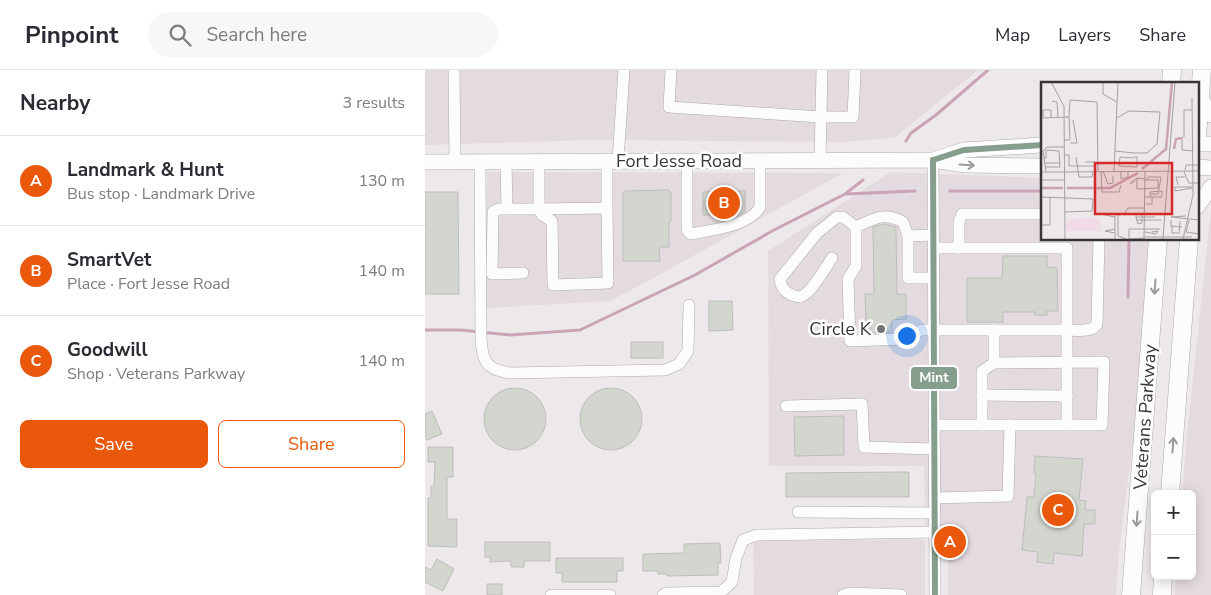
<!DOCTYPE html>
<html lang="en">
<head>
<meta charset="utf-8">
<style>
  :root { --surface:#fff; --page:#f7f7f7; --text:#2b2b33; --muted:#7c7c81; --line:#e1e1e2; --accent:#ea580c }
  body { margin:0; font-family:"Nunito Sans",sans-serif; background:var(--page); color:var(--text) }
  .controls { position:absolute; right:15px; bottom:15px; display:grid; overflow:hidden; border-radius:8px; box-shadow:0 2px 12px #0003 }
  .controls button { width:45px; height:45px; display:grid; place-items:center; padding:0; border:0; border-bottom:1px solid var(--line); background:var(--surface); color:var(--text); font:25px sans-serif }
  .you { position:absolute; left:481px; top:265px; width:18px; height:18px; margin:-12px; border:4px solid #fff; border-radius:50%; background:#1a73e8; box-shadow:0 0 0 8px #1a73e833 }
  .badge { display:grid; place-items:center; width:32px; height:32px; border-radius:50%; background:var(--accent); color:#fff; font-size:16px; font-weight:700 }
  .pin { position:absolute; translate:-50% -50%; border:2px solid #fff; box-shadow:0 1px 5px #0006 }
  .list { margin:0; padding:0; list-style:none }
  h2 { display:flex; justify-content:space-between; align-items:center; height:65px; margin:0; padding:0 20px; font-size:21px }
  h2 small { font-size:16px; font-weight:400; color:var(--muted) }
  .list li { display:grid; grid-template-columns:32px 1fr auto; gap:15px; align-items:center; box-sizing:border-box; height:90px; padding:0 20px; border-top:1px solid var(--line) }
  .list b { display:block; font-size:19px; white-space:nowrap }
  .list p { margin:0; font-size:16px; white-space:nowrap; color:var(--muted) }
  .list em { font-size:16px; font-style:normal; color:var(--muted) }
  .actions { display:flex; gap:10px; padding:15px 20px }
  .actions a { flex:1; padding:11px 0; border:1px solid var(--accent); border-radius:8px; text-align:center; font-size:18px; color:var(--accent) }
  .actions .main { background:var(--accent); color:#fff }
  .icon { flex:none; width:28px; height:28px; fill:none; stroke:currentColor; stroke-width:2; stroke-linecap:round; stroke-linejoin:round }
  .map { position:relative; flex:none; width:786px; height:525px; overflow:hidden }
  header { display:flex; align-items:center; gap:30px; box-sizing:border-box; height:70px; padding:0 25px; background:var(--surface); border-bottom:1px solid var(--line) }
  header strong { font-size:24px }
  nav { display:flex; gap:28px; margin-inline-start:auto; font-size:18px }
  .search { width:350px; height:45px; background:var(--page); display:flex; align-items:center; gap:12px; box-sizing:border-box; padding:0 18px; border-radius:28px; color:var(--muted); font-size:19px }
  main { display:flex }
  aside { flex:1; background:var(--surface) }
  .map>svg:first-child { display:block }
  .built { fill:#e4dbe0 }
  .lines { fill:none; stroke-linecap:round; stroke-linejoin:round }
  .stream { stroke:#caa4b6; stroke-width:3 }
  .building { fill:#d2d6ce; stroke:#bebdbd }
  .minor-casing { stroke:#aca9aa; stroke-width:12 }
  .major-casing { stroke:#aca9aa; stroke-width:16 }
  .highway-casing { stroke:#aca9aa; stroke-width:19 }
  .minor { stroke:#fcfcfc; stroke-width:11 }
  .major { stroke:#fcfcfc; stroke-width:15 }
  .highway { stroke:#fcfcfc; stroke-width:18 }
  .bus-1-casing { stroke:#fff; stroke-width:10 }
  .bus-1 { stroke:#869e8e; stroke-width:6 }
  .oneway { stroke:#9a9899 }
  .poi-dot { fill:#777475; stroke:#fff; stroke-width:2 }
  .labels { text-anchor:middle; stroke-width:5; stroke-linejoin:round; paint-order:stroke }
  .street-label { font-size:18px; fill:#373536; stroke:#fff }
  .poi-label { font-size:18px; fill:#373536; stroke:#fff; text-anchor:end }
  .inset-river { fill:none; stroke:#caa4b6; stroke-width:2.5 }
  .inset-road { fill:none; stroke:#a4a1a3; stroke-width:1 }
  .view { fill:#d62828; fill-opacity:0.15; stroke:#d62828; stroke-width:2.5 }
  .inset-edge { fill:none; stroke:#373536; stroke-width:2.5 }
  .line-badge { stroke:#fff; stroke-width:2 }
  .badge-label { font-size:14px; text-anchor:middle; font-weight:bold; fill:#fff }
</style>
</head>
<body>
<header>
<strong>Pinpoint</strong>
<div class="search"><svg class="icon" aria-label="search" viewBox="0 0 24 24"><circle cx="10" cy="10" r="6"/><path d="M15 15l6 6"/></svg>Search here</div>
<nav><a>Map</a><a>Layers</a><a>Share</a></nav>
</header>
<main>
<aside>
<h2>Nearby<small>3 results</small></h2>
<ul class="list">
<li><span class="badge">A</span><div><b>Landmark &amp; Hunt</b><p>Bus stop · Landmark Drive</p></div><em>130 m</em></li>
<li><span class="badge">B</span><div><b>SmartVet</b><p>Place · Fort Jesse Road</p></div><em>140 m</em></li>
<li><span class="badge">C</span><div><b>Goodwill</b><p>Shop · Veterans Parkway</p></div><em>140 m</em></li>
</ul>
<div class="actions"><a class="main">Save</a><a>Share</a></div>
</aside>
<div class="map">
<svg width="786" height="525" viewBox="0 0 786 525">
  <rect width="100%" height="100%" fill="#ede9eb"/>
  <!-- built -->
  <g class="built">
    <path d="M0 0H553L469 68 417 72 167 70 0 75Z"/>
    <path d="M62 102 418 103 223 211 185 231 61 238Z"/>
    <path d="M466 102 617 108V169H724L709 364 694 482 691 525H523V456H500L499 396H344L343 181Z"/>
    <path d="M786 139V525H750L751 506H767V424H757L762 364Z"/>
    <path d="M495 469 500 471V525H329L328 472 330 471Z"/>
  </g>
  <g class="lines">
    <!-- stream -->
    <g class="stream">
      <path d="M481 71 486 63 511 45 563 0"/>
      <path d="M525 121H617"/>
      <path d="M421 124 490 121"/>
      <path d="M703 227 704 169"/>
      <path d="M0 260H36L85 265 155 260 270 205 349 160 420 124 438 110"/>
    </g>
  </g>
  <!-- building -->
  <g class="building">
    <path d="M244 120V122H246V152H244V177H234L235 191H198V123L200 122V121Z"/>
    <path d="M320 121V141L319 142 314 145H278V122Z"/>
    <path d="M0 122H33L34 224H0Z"/>
    <path d="M460 154 471 157 472 224H481V249L467 250V262L445 263V255H441L440 224H449L448 157Z"/>
    <path d="M578 186H622V197L632 198 633 241H622V245H609L610 242H578V252H542V208H577Z"/>
    <path d="M284 231H307L308 260 284 261Z"/>
    <rect x="206" y="272" width="32" height="16"/>
    <circle cx="90" cy="349" r="31"/>
    <circle cx="186" cy="349" r="31"/>
    <path d="M7 341 17 364 2 370 0 365V344Z"/>
    <path d="M419 346V385L370 386 369 347Z"/>
    <path d="M3 377H28V407H22V449H32V477L3 476V428H6V416H9L10 392H3Z"/>
    <path d="M610 386 658 389 654 430 661 431 660 440H670V454H659L657 486 629 483 628 494 612 492 613 482 597 480 602 427H609L611 403H609Z"/>
    <path d="M484 402V427H361V403Z"/>
    <path d="M60 472H125V491H99V497H86V491L65 492V487H60Z"/>
    <path d="M295 473 296 493H293V505L242 506V504H233V501H218V484L259 483V474Z"/>
    <path d="M131 488H198V501H192V512H137V503H131Z"/>
    <path d="M12 489 29 499 18 521 0 512V497L6 500Z"/>
    <rect x="62" y="514" width="15" height="11"/>
  </g>
  <g class="lines">
    <defs>
      <g id="minor">
        <path d="M29 0 30 92"/>
        <path d="M246 0 244 37 396 47H428L430 0"/>
        <path d="M395 90 397 0"/>
        <path d="M508 90 510 525"/>
        <path d="M81 91 82 139H114L117 145 127 151 128 215 183 213 182 138"/>
        <path d="M114 91V139L182 138V91"/>
        <path d="M193 91 199 0"/>
        <path d="M262 91V160L266 164C286 160 325 156 335 137V90"/>
        <path d="M55 92 56 267C57 290 60 300 86 303L240 300 254 294 263 281 264 235"/>
        <path d="M82 139H74L68 142 67 204 98 203"/>
        <path d="M508 165 483 166 478 152C459 142 450 148 431 157V196L423 209 425 271 479 269 496 260H642V178H508"/>
        <path d="M483 166V208H508"/>
        <path d="M534 178V152L537 144H617"/>
        <path d="M407 188C401 197 386 223 377 226 373 228 369 226 365 224 358 220 356 217 355 209L392 163 412 147H418L431 157"/>
        <path d="M569 260V293"/>
        <path d="M557 325 642 326V260C652 260 667 263 672 254L674 169"/>
        <path d="M642 326V355"/>
        <path d="M361 336 437 334 439 377 509 379"/>
        <path d="M509 355H585L583 426 510 428"/>
        <path d="M557 355V301L569 293 679 292 677 355H585"/>
        <path d="M373 442 510 443"/>
        <path d="M126 525H185"/>
        <path d="M238 525 241 523 296 522 307 512 311 488 318 470 332 465 510 462"/>
        <path d="M418 525 425 523 476 525"/>
      </g>
      <g id="major">
        <path d="M775 27 786 45"/>
        <path d="M772 74H786"/>
        <path d="M511 89 539 80 617 75"/>
        <path d="M0 92 508 90 540 95 617 96"/>
        <path d="M772 97 786 98"/>
        <path d="M772 137 786 117"/>
      </g>
      <g id="highway">
        <path d="M746 14 747 0"/>
        <path d="M772 65 777 0"/>
        <path d="M745 424 764 169"/>
        <path d="M706 525 733 169"/>
        <path d="M737 525 738 506"/>
      </g>
    </defs>
    <!-- minor casing -->
    <use href="#minor" class="minor-casing"/>
    <!-- major casing -->
    <use href="#major" class="major-casing"/>
    <!-- highway casing -->
    <use href="#highway" class="highway-casing"/>
    <!-- minor -->
    <use href="#minor" class="minor"/>
    <!-- major -->
    <use href="#major" class="major"/>
    <!-- highway -->
    <use href="#highway" class="highway"/>
    <defs>
      <g id="bus-1">
        <path d="M508 90 510 525"/>
        <path d="M508 90 539 80 617 75"/>
      </g>
    </defs>
    <!-- bus-1 casing -->
    <use href="#bus-1" class="bus-1-casing"/>
    <!-- bus-1 -->
    <use href="#bus-1" class="bus-1"/>
  </g>
  <!-- one-way arrows -->
  <defs><path id="oneway-shaft" d="M-6 0H5M1.5-3L5.5 0L1.5 3" fill="none" stroke-width="1.6" stroke-linecap="round" stroke-linejoin="round" transform="scale(1.25)"/></defs>
  <g class="oneway">
    <use href="#oneway-shaft" transform="translate(542 95) rotate(4)"/>
    <use href="#oneway-shaft" transform="translate(730 217) rotate(94)"/>
    <use href="#oneway-shaft" transform="translate(748 375) rotate(-86)"/>
    <use href="#oneway-shaft" transform="translate(712 449) rotate(94)"/>
  </g>
  <!-- markers -->
  <circle class="poi-dot" cx="456" cy="259" r="5"/>
  <g class="labels">
    <!-- street labels -->
    <g class="street-label">
      <text x="254" y="97">Fort Jesse Road</text>
      <text transform="translate(720 347) rotate(-86)" y="6">Veterans Parkway</text>
    </g>
    <!-- poi labels -->
    <g class="poi-label">
      <text x="446" y="265">Circle K</text>
    </g>
  </g>
  <!-- overview -->
  <g transform="translate(616 12)">
    <rect width="158" height="158" fill="#ede9eb"/>
    <path d="M59 136 60 149H25V137Z" fill="#f1dbe6"/>
    <path class="inset-river" d="M133 67 135 57 142 56M101 87 125 67 131 0M0 106H22M26 106H69L97 91"/>
    <path class="inset-road" d="M10 0 23 24 24 157M62 0V12L76 20M11 19 16 20 17 35M2 35V28H10V35M28 35 29 18 56 20 57 89M0 36 28 35 29 58H23M76 36 88 29 119 30 116 62 106 71H93M143 55V28H151M141 58V68L152 69M29 61H36L32 38M74 69 93 71M23 73H28V84H54L53 80H44M35 75 38 95H51L52 90M3 76H5V68L18 69 19 85H5M93 76 79 75 78 84 96 85V75H93M3 81H19M144 88 145 83H158M5 89 2 69 6 65H23M60 89 61 110H78L80 103M62 89 67 102 72 101V94M73 89 77 0M80 89V97L87 95V90M0 90H23M24 90 158 89M143 90 148 101H158M104 97 96 96V107L117 106V98H104M0 98H23M106 98 107 95H120L117 112H109M94 99 89 102 96 96M137 103 135 95H144M151 106 134 109V105H152M0 115 52 117 51 129 24 130M104 115H111V122H105M109 115V110L121 109V115H111M74 135 64 133 74 132V157M95 135V132H101V141L97 142 95 135H114M130 135 158 138M130 135 145 134M95 138H120M130 138V144L141 145M148 138 145 150 158 152M0 143H9V115M131 144V151H138L139 139M74 147 64 149 74 151M104 150 115 152 117 149 111 150M103 155H151M103 156 88 157V147H119M85 157 77 154V133L83 132 87 126H104M103 157 104 89M122 157 134 0M142 157 152 113 151 16"/>
    <path class="view" d="M54 81H131V132H54Z"/>
    <rect width="158" height="158" class="inset-edge"/>
  </g>
  <rect class="line-badge" x="485" y="296" width="48" height="24" rx="5" fill="#869e8e"/>
  <g class="badge-label">
    <text x="509" y="312">Mint</text>
  </g>
</svg>
<div class="controls">
<button>+</button>
<button>−</button>
</div>
<div class="you"></div>
<div class="pin badge" style="left:525px;top:472px">A</div>
<div class="pin badge" style="left:299px;top:133px">B</div>
<div class="pin badge" style="left:633px;top:440px">C</div>
</div>
</main>
</body>
</html>
